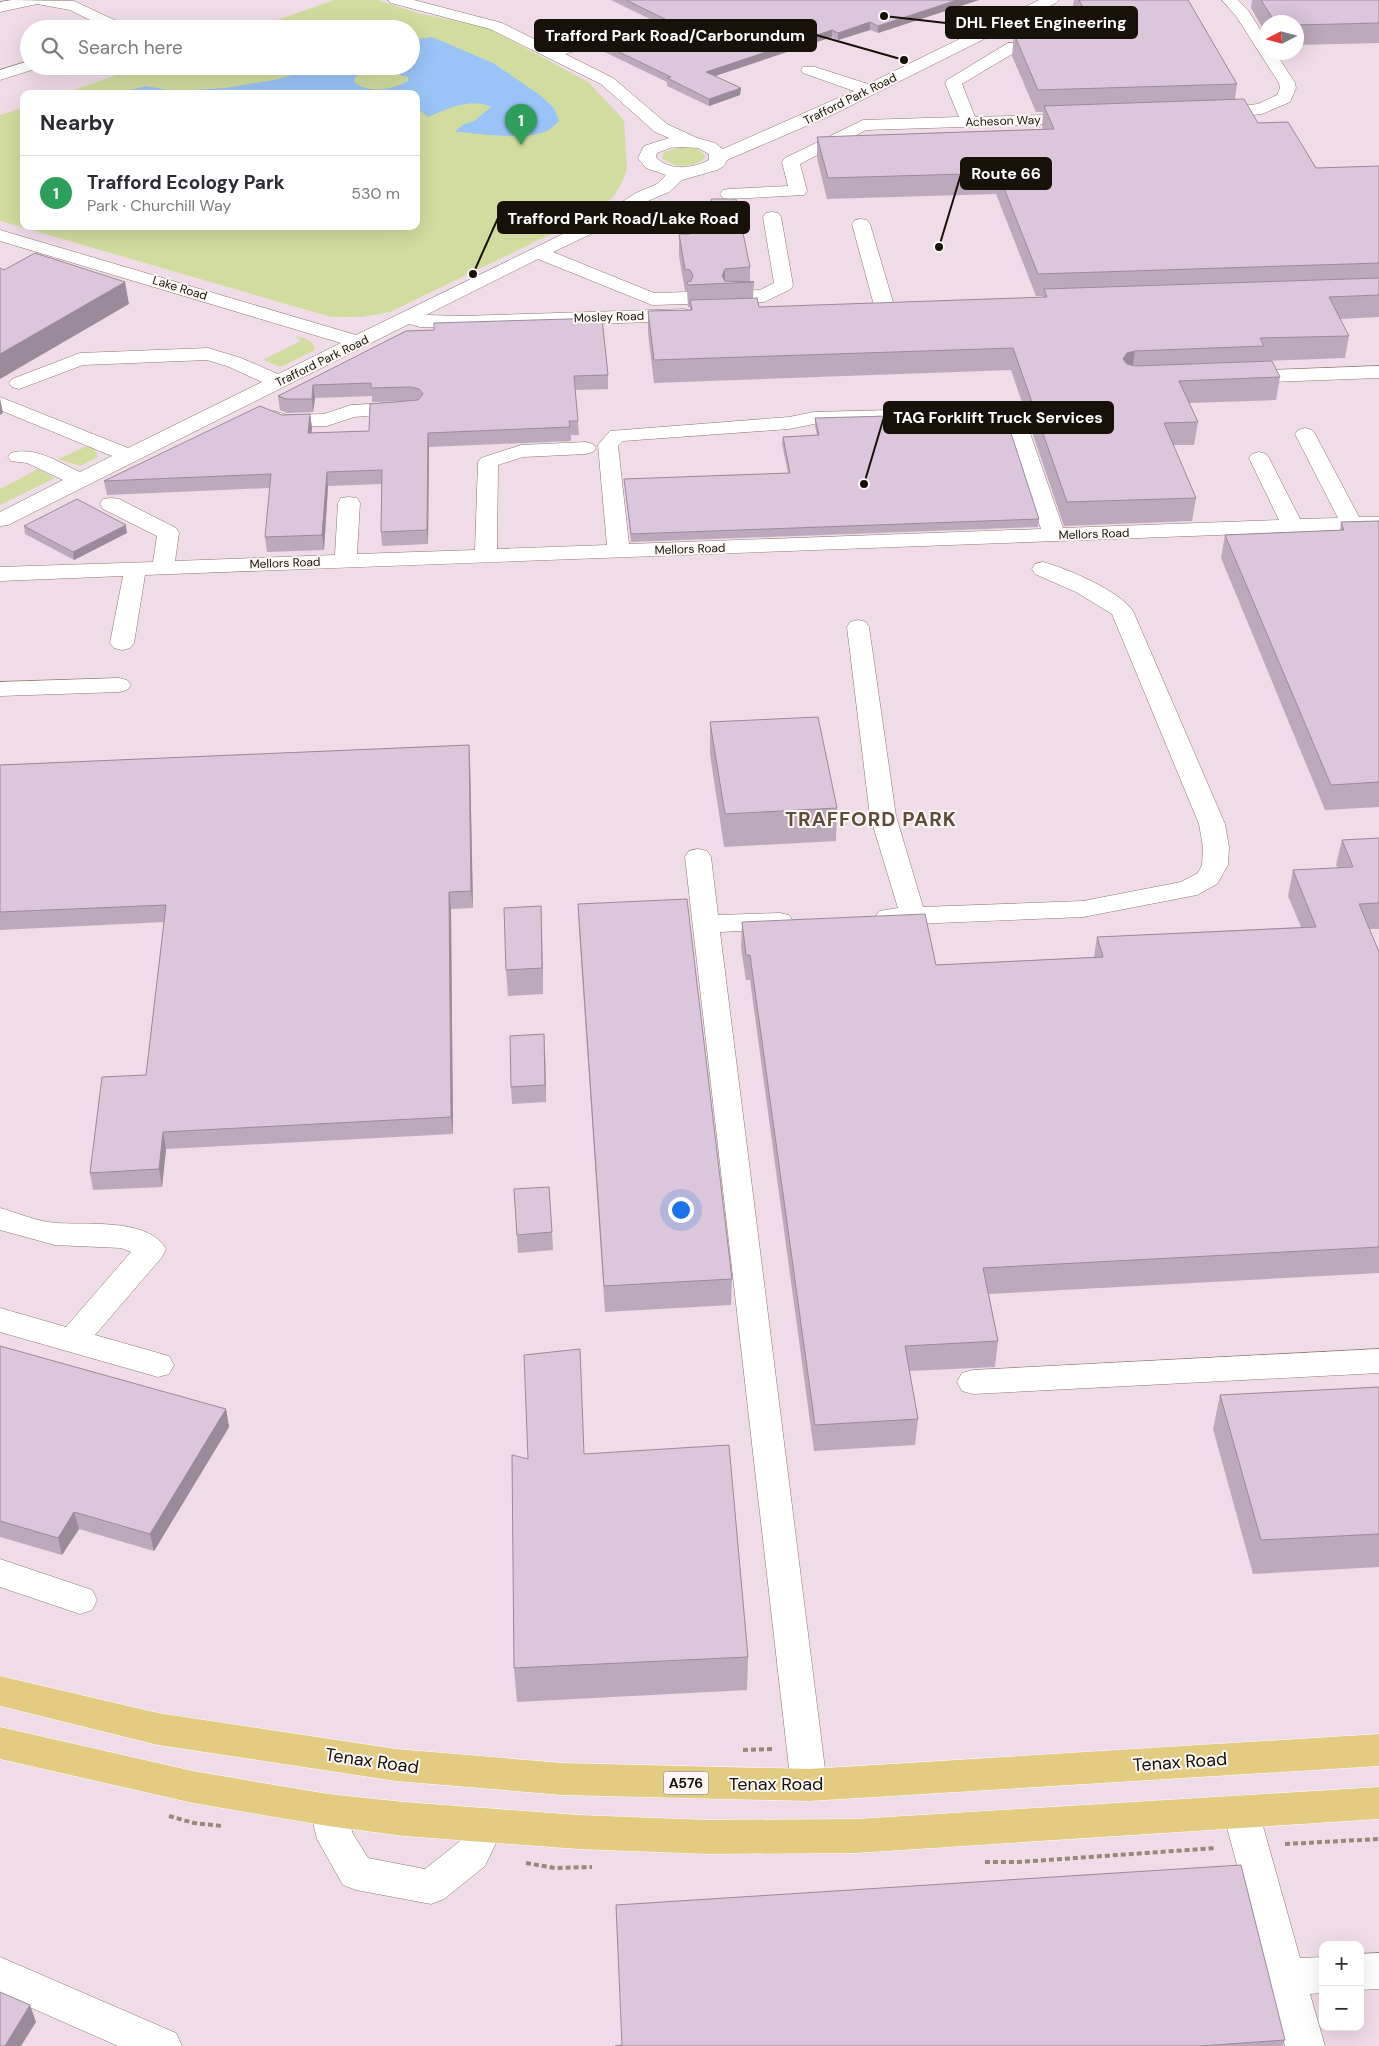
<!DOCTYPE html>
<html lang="en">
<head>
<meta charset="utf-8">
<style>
  :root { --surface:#fff; --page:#f2f2f3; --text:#2b2b33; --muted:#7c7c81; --line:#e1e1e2; --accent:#0b8043 }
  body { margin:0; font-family:"DM Sans",sans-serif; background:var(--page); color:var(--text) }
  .controls { position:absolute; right:15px; bottom:15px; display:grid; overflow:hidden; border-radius:10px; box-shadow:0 5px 20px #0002 }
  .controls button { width:45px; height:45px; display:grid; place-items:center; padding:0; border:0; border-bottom:1px solid var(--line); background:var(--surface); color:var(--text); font:25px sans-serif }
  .compass { position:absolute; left:1259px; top:15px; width:45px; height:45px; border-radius:50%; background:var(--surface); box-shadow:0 5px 20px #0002; rotate:264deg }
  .you { position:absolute; left:680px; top:1209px; width:18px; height:18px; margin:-12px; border:4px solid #fff; border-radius:50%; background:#1a73e8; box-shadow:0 0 0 8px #1a73e833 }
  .badge { display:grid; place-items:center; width:32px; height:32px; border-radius:50%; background:var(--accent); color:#fff; font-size:16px; font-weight:700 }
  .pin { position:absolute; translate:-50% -41px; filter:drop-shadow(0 1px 2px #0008) }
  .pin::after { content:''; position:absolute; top:26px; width:18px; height:15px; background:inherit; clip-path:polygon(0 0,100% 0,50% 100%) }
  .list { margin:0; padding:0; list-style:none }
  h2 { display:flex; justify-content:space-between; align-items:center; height:65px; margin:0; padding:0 20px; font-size:21px }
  h2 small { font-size:16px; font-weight:400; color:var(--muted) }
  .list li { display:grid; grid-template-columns:32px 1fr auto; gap:15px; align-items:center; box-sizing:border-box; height:75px; padding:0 20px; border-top:1px solid var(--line) }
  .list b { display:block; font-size:19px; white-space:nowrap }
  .list p { margin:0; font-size:16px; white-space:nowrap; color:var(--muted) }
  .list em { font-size:16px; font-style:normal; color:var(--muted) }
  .icon { flex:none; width:28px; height:28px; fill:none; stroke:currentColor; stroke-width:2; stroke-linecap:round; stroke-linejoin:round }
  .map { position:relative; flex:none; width:1379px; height:2046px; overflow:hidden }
  .search { position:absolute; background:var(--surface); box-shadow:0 5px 20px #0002; left:20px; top:20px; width:400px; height:55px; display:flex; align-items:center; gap:12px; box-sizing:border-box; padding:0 18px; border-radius:28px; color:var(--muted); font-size:19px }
  .panel { position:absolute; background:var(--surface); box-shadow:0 5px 20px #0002; left:20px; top:90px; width:400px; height:140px; border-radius:10px }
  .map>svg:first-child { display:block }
  .industrial { fill:#f0dbe9; fill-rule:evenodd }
  .green { fill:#d2dc9f }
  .water { fill:#9ac4f7; fill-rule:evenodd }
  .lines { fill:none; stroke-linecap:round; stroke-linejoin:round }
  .minor-casing { stroke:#8b7865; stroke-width:1 }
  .major-casing { stroke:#fff; stroke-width:1 }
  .path { stroke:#978879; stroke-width:4; stroke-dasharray:5 3; stroke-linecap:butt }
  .minor { fill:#fff; fill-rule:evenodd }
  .major { fill:#e3cb81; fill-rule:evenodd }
  .wall { fill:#bcaabc }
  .shaded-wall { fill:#998b99 }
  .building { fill:#dbc6db; stroke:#998b99 }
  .labels { text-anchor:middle; stroke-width:4; stroke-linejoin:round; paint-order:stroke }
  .far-street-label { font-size:12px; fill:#18110a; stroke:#fdf8f4 }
  .shield { fill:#fdf8f4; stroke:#5d5650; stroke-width:1 }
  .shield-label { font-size:14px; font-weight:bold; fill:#18110a }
  .near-street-label { font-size:18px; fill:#18110a; stroke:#fdf8f4 }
  .district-label { font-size:20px; font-weight:bold; letter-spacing:1px; fill:#5e4c3b; stroke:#fdf8f4 }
  .leader { fill:none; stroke:#18110a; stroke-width:2 }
  .callout-dot { fill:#18110a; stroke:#fdf8f4; stroke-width:2 }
  .callout { fill:#18110a; stroke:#18110a; stroke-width:2 }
  .callout-label { font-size:16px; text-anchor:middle; font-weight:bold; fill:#fff }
</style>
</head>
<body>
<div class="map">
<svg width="1379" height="2046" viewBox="0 0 1379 2046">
  <rect width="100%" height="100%" fill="#fee8d3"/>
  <!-- industrial -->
  <g class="industrial">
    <path d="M0 0H334L251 29H29V66H142L62 94H24V107L0 115Z"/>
    <path d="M377 0H1379V2046H0V221L331 317 346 318 390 312 595 213 613 197 421 14ZM1266 22H1296V52H1266ZM1323 1945H1360V2027H1323Z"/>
  </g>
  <!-- green -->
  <g class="green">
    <path d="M334 0H377L421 14 486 27 588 82 624 120 627 169 621 184 613 197 595 213 390 312 361 317H331L0 221V115L24 107V226H416V94H62L142 66H411V29H251Z"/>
    <path d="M683 147 697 149 705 155V158C694 168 672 168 662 158L664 152Z"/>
    <path d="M296 336C305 338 314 340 315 350L281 367 263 360 301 341Z"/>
    <path d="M89 445 94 448 98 457 80 466 58 459Z"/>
    <path d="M38 469 55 478 0 505V489Z"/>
  </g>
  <!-- water -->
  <path class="water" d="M432 37 493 63 540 95 554 108 559 121C556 124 551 129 547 131 525 141 480 133 455 132L462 125 474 121 491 107C473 97 446 109 428 117L416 107V94L332 92 292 94H116L146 86 173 91 225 88 274 80 326 66H411V40ZM368 72H387L408 77V81C392 90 369 94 354 82L356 76Z"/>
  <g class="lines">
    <defs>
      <g id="minor">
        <path d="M12 0 74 1 127 26 129 29H108L70 10 37 4 0 12V2Z"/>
        <path d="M388 0H414L502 23 552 48 566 44 575 38 581 20H593L595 23C593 42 583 49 565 54L613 78 667 124 697 138 715 143 723 149 854 91 803 73 801 70 803 67H815L868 84 1039 0H1059L1056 3 834 114 727 160 724 166 717 170 682 180 669 192 648 201 614 223 553 252 654 293 760 290 774 283 763 217 766 213 772 212 778 213 781 217 793 285 791 289 764 302 652 305 538 259 426 315 462 316 684 309 691 311 694 315 691 319 684 321 462 328 420 327 409 324 8 525 0 526V512L63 480 27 463 11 461 8 457 11 453C35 446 58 462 80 472L112 456 0 410V397L128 448 262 382 227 366 207 360 83 365 19 389 12 387 9 383 12 379 80 353 208 348 241 358 278 374 341 343 0 241V230L356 335 602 215 636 193 657 184 666 175 646 168 638 158 644 146 669 138 655 132 601 84 490 29 391 3ZM679 147 698 148 709 154V160C695 168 668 172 656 157L657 153 670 148Z"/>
        <path d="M1222 0H1238L1248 10 1266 39V52H1275L1295 83 1296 88 1290 102 1262 114 1214 119 1208 118 1206 114 1208 110 1214 109 1258 104 1277 95 1280 88 1279 83 1236 16Z"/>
        <path d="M1049 40 1055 42 1057 45 1055 48 1017 51 962 84 975 117 1081 114 1087 115 1089 119 1087 123 866 130 800 164 807 191 804 195 729 199 723 198 720 194 723 190 729 189 788 186 782 162 785 158 863 120 959 117 945 83 947 80 1008 43Z"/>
        <path d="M29 61V66H37L35 69 0 80V70Z"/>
        <path d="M861 219 867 220 870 224 895 309 892 313 885 315 878 313 875 309 852 224 855 220Z"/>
        <path d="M1379 366V378L1243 383 1236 381 1233 377 1236 373 1243 371Z"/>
        <path d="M408 402 415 404 418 408 415 412 354 417 327 426 284 427 267 421 264 417 267 413 274 411 287 415 324 414 351 405Z"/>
        <path d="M1013 407 1020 409 1023 413 1063 528 1279 520 1249 458 1252 454 1259 452 1266 454 1269 458 1300 519 1338 518 1295 434 1298 430 1305 428 1312 430 1315 434 1359 517H1379V529L145 575 134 643 130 648 122 650 114 648 110 643 123 576 0 581V567L153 562 157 536 103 509 100 504 103 499 111 498 119 499 176 528 179 533 175 561 335 555 338 503 341 498 349 497 357 498 360 503 357 554 475 550 478 462 481 458 521 445 586 442 593 444 596 448 593 452 586 454 523 457 498 465 497 549 607 545 598 445 610 431 789 417 814 412ZM1005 419 1041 529 629 544 618 446 623 441 789 429 814 424Z"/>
        <path d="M1043 562C1066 568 1120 591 1133 611L1225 824 1229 847 1228 865 1217 884 1197 895 1083 917 888 925 879 923 875 917 879 911 898 908 870 816 847 627 850 622 858 620 866 622 869 627 896 816 923 907 1083 901 1181 882 1198 873 1202 865 1203 847 1199 824 1112 614 1076 592 1035 574 1032 569 1035 564Z"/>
        <path d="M119 678 127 680 131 685 127 690 119 692 0 696V682Z"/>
        <path d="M698 849 707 851 711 857 718 915 780 913 789 915 793 921 789 927 780 929 720 932 827 1785 822 1796 809 1801 796 1796 791 1785 685 857 689 851Z"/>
        <path d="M0 1208C18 1213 38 1222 57 1223 87 1225 149 1218 166 1249L162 1257 95 1335 169 1356 174 1365 169 1374 158 1377 0 1332V1308L66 1327 131 1252 121 1248 55 1245 0 1230Z"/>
        <path d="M1379 1349V1373L973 1394 962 1391 957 1382 962 1373 973 1370Z"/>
        <path d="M0 1559 92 1590 97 1600 92 1610 80 1614 0 1587Z"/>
        <path d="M328 1794 341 1798 353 1834 368 1858 425 1869 459 1842 473 1814 486 1809 499 1814 504 1826 485 1866 444 1899 431 1904 356 1890 343 1885 317 1839 310 1810 315 1798Z"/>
        <path d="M1241 1796 1254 1800 1259 1812 1300 1958 1323 1957V1993L1310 1994 1325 2046H1285L1223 1812 1228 1800Z"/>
        <path d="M1379 1953V1989L1360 1990V1954Z"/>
        <path d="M0 1957 176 2033 182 2046H118L0 1994Z"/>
      </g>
      <g id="major">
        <path d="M0 1676 158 1713 396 1749 562 1763 809 1769 1379 1734V1766L809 1801 562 1795 396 1781 158 1745 0 1706Z"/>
        <path d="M0 1727 193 1771 328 1794 404 1802 578 1815 708 1820 856 1819 1379 1787V1819L856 1853 708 1854 578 1849 404 1836 328 1826 193 1803 0 1759Z"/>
      </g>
    </defs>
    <!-- minor casing -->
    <use href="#minor" class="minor-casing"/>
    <!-- major casing -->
    <use href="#major" class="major-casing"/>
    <!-- path -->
    <g class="path">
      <path d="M743 1750 772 1749"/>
      <path d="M169 1816 194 1823 222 1826"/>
      <path d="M1285 1844 1379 1839"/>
      <path d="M985 1862H1019L1216 1848"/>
      <path d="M526 1863 555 1868 592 1867"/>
    </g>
    <!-- minor -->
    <use href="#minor" class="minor"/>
    <!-- major -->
    <use href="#major" class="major"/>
  </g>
  <!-- wall -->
  <g class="wall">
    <path d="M611 0H979L878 33 870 30 838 40 832 37 715 76 741 88 740 95 709 106 667 86V82L596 48V41L656 22Z"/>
    <path d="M1074 0H1188L1237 84 1235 99 1258 123 1316 168 1379 166V317L1340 319 1349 336 1345 358 1262 361V362L1280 377 1276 400 1189 403 1198 422 1194 445H1173L1196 498 1192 521 1064 526 1011 370 654 383 648 333V311L690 310V307H688L687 291H685L679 256V234H686V214L711 213V199L750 267V282H754L753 298 759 307 1043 298V296H1036L996 194 827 199 817 158V137L1043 129 1042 126 1043 112H1036L1012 56 1014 34 1082 32 1072 12Z"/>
    <path d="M1252 0H1379V43L1296 45V22H1266V34L1251 8Z"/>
    <path d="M406 331 608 375V389L575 390 579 435H571V441L429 447 428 544 382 546 381 532 382 484 328 486 324 550 267 552 265 537 270 488 107 495 104 481 282 415 310 414 312 428 311 433 369 431 413 401 372 402V396L315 398 313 412 287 413 280 410 278 396Z"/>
    <path d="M815 418 931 430 1039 519 1038 527 631 542 625 487 624 479 788 473 782 444 783 437 817 435 815 426Z"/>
    <path d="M1379 521V807L1325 810 1221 558 1225 535 1340 530 1341 522Z"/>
    <path d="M24 526 127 533 74 560 25 534Z"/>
    <path d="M710 722 837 808 836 841 724 847 710 754Z"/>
    <path d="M469 745 470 762 473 908 451 909 453 1134 166 1149 162 1187 93 1190 90 1173 146 1075 164 922 0 930V765Z"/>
    <path d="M1379 838V929H1369L1379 952V1273L989 1294 998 1341 995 1367 909 1371 918 1419 915 1445 814 1451 750 980H746L741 948 742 922 936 965 1094 957 1097 937 1301 927 1288 896 1293 870 1338 868 1336 865 1342 840Z"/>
    <path d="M578 904 732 1279 731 1305 605 1312 579 930Z"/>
    <path d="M541 906 543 994 508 996 506 970Z"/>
    <path d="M545 1052 546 1102 512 1104 511 1087Z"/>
    <path d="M514 1189 552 1232 553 1250 518 1253Z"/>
    <path d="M0 1346 226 1409 229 1427 154 1551 79 1529 62 1555 0 1537Z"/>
    <path d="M1379 1387V1567L1253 1574 1213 1429 1220 1395Z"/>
    <path d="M584 1454 748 1657 747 1690 517 1702 514 1668 528 1459Z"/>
    <path d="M1285 2040 1283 2046H615Z"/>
  </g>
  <!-- shaded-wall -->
  <g class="shaded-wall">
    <path d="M957 0H979L878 33V26Z"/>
    <path d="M870 22V30L838 40V33Z"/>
    <path d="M832 30V37L706 79V72Z"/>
    <path d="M741 88 740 95 709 106V99Z"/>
    <path d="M725 269V283L722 276Z"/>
    <path d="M125 282 129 304 0 379V354Z"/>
    <path d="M1135 351 1132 373 1123 359 1127 353Z"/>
    <path d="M313 385 315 398 313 412 312 399Z"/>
    <path d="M0 398 3 413 0 415Z"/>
    <path d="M310 414 312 428 310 447 308 433Z"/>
    <path d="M428 433 429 447 428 544 427 530Z"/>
    <path d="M327 472 328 486 324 550 322 535Z"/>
    <path d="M126 525 127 533 74 560 73 552Z"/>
    <path d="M469 745 470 762 473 908 471 891Z"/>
    <path d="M449 892 451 909 453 1134 451 1117Z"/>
    <path d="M541 906 542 932 543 994 542 968Z"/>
    <path d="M544 1034 545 1052 546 1102 545 1085Z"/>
    <path d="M163 1132 166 1149 162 1187 159 1169Z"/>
    <path d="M226 1409 229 1427 154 1551 150 1534Z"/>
    <path d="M74 1512 79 1529 62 1555 58 1538Z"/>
    <path d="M30 2005 36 2022 21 2046H5Z"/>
  </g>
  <!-- building -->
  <g class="building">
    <path d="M626 0H957L878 26 870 22 838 33 832 30 706 72 741 88 709 99 667 78 671 77 596 41 665 19Z"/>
    <path d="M1079 0H1188L1237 84 1038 90 1014 34 1095 32Z"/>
    <path d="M1261 0H1379V23L1296 25V22H1275Z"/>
    <path d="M1244 99 1258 123 1288 122 1316 168 1379 166V263L1038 274 998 173 828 178 817 137 1054 129 1044 106Z"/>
    <path d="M711 199H736L750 267 725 269 722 276 725 281 754 282 688 285 687 282 691 281 693 275 690 270 685 269 679 234H690L686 214 714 213Z"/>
    <path d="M35 253 125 282 0 354V268L4 270Z"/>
    <path d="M1379 278V295L1329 297 1349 336 1260 338 1264 346 1135 351 1127 353 1123 359 1127 364 1135 366 1272 361 1280 377 1179 381 1198 422 1164 423 1196 498 1067 502 1013 348 654 360 648 311 692 310 690 300 757 298 759 307 1047 297 1044 289Z"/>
    <path d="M602 318 608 375 574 376 578 421H569L570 427 428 433 427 530 381 532 382 470 327 472 322 535 265 537 271 474 104 481 260 406 282 415 310 414 308 433 369 431 370 404 418 400 423 394 419 389 411 387 371 388V383L313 385 312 399H286L278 396 406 331 434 330V323Z"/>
    <path d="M926 415 931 430 1009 427 1039 519 631 534 624 479 790 473 783 437 819 435 815 418Z"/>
    <path d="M77 499 126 525 73 552 24 526Z"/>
    <path d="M1379 521V782L1331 785 1225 535 1344 530 1341 522Z"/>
    <path d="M818 717 837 808 725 814 710 722Z"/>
    <path d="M469 745 471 891 449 892 451 1117 163 1132 159 1169 90 1173 102 1077 146 1075 166 905 0 912V765Z"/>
    <path d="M1379 838V903L1359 904 1379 952V1247L983 1268 998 1341 905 1346 918 1419 815 1425 750 955H746L742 922 925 914 936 965 1103 957 1097 937 1316 927 1293 870 1353 867 1342 840Z"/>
    <path d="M687 899 732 1279 604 1286 578 904Z"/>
    <path d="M541 906 542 968 506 970 504 908Z"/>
    <path d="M544 1034 545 1085 511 1087 510 1036Z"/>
    <path d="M549 1187 552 1232 517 1235 514 1189Z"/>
    <path d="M0 1346 226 1409 150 1534 74 1512 58 1538 0 1521Z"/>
    <path d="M580 1349 584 1454 729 1445 748 1657 514 1668 512 1455 528 1459 524 1355Z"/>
    <path d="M1379 1387V1534L1261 1540 1220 1395Z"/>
    <path d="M1241 1865 1285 2040 1200 2046H615L622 2045 616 1905Z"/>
    <path d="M0 1992 30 2005 5 2046H0Z"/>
  </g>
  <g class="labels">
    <!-- far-street labels -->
    <g class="far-street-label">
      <text transform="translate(850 99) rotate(-26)" y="4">Trafford Park Road</text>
      <text transform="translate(1003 121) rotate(-2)" y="4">Acheson Way</text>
      <text transform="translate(180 288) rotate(17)" y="4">Lake Road</text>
      <text transform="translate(609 317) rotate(-2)" y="4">Mosley Road</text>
      <text transform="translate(322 361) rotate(-26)" y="4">Trafford Park Road</text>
      <text transform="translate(1094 534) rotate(-2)" y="4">Mellors Road</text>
      <text transform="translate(690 549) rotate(-2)" y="4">Mellors Road</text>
      <text transform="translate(285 563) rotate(-2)" y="4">Mellors Road</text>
    </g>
    <!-- shield labels -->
    <rect class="shield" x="663.5" y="1771.5" width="45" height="23" rx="4"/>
    <g class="shield-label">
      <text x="686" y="1788">A576</text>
    </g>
    <!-- near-street labels -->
    <g class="near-street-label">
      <text transform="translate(372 1761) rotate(8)" y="6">Tenax Road</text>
      <text transform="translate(1180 1762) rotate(-4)" y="6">Tenax Road</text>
      <text x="776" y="1790">Tenax Road</text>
    </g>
    <!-- district labels -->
    <g class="district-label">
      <text x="871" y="826">TRAFFORD PARK</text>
    </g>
  </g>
  <!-- callouts -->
  <path class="leader" d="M884 16L946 23M904 60L816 35M939 247L961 174M473 274L498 218M864 484L884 417"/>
  <g class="callout-dot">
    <circle cx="884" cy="16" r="5"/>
    <circle cx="904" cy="60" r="5"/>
    <circle cx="939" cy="247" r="5"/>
    <circle cx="473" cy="274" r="5"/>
    <circle cx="864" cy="484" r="5"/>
  </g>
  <g class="callout">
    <rect x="946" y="7" width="191" height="31" rx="5"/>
    <rect x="535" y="20" width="281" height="31" rx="5"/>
    <rect x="961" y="158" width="90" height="31" rx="5"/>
    <rect x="498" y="202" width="251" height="31" rx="5"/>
    <rect x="884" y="402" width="229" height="31" rx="5"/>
  </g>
  <g class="callout-label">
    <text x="1041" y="28">DHL Fleet Engineering</text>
    <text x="675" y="41">Trafford Park Road/Carborundum</text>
    <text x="1006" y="179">Route 66</text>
    <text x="623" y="224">Trafford Park Road/Lake Road</text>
    <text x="998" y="423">TAG Forklift Truck Services</text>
  </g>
</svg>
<div class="controls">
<button>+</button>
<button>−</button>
</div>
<svg class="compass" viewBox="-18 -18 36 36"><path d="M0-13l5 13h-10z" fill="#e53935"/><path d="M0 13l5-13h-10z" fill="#7c7c81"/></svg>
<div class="you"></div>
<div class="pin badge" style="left:521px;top:145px;background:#2e9e5b">1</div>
<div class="search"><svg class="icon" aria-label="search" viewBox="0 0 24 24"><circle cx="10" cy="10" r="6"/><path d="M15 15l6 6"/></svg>Search here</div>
<section class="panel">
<h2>Nearby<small></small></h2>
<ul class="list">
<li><span class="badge" style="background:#2e9e5b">1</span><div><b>Trafford Ecology Park</b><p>Park · Churchill Way</p></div><em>530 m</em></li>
</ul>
</section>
</div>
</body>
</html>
